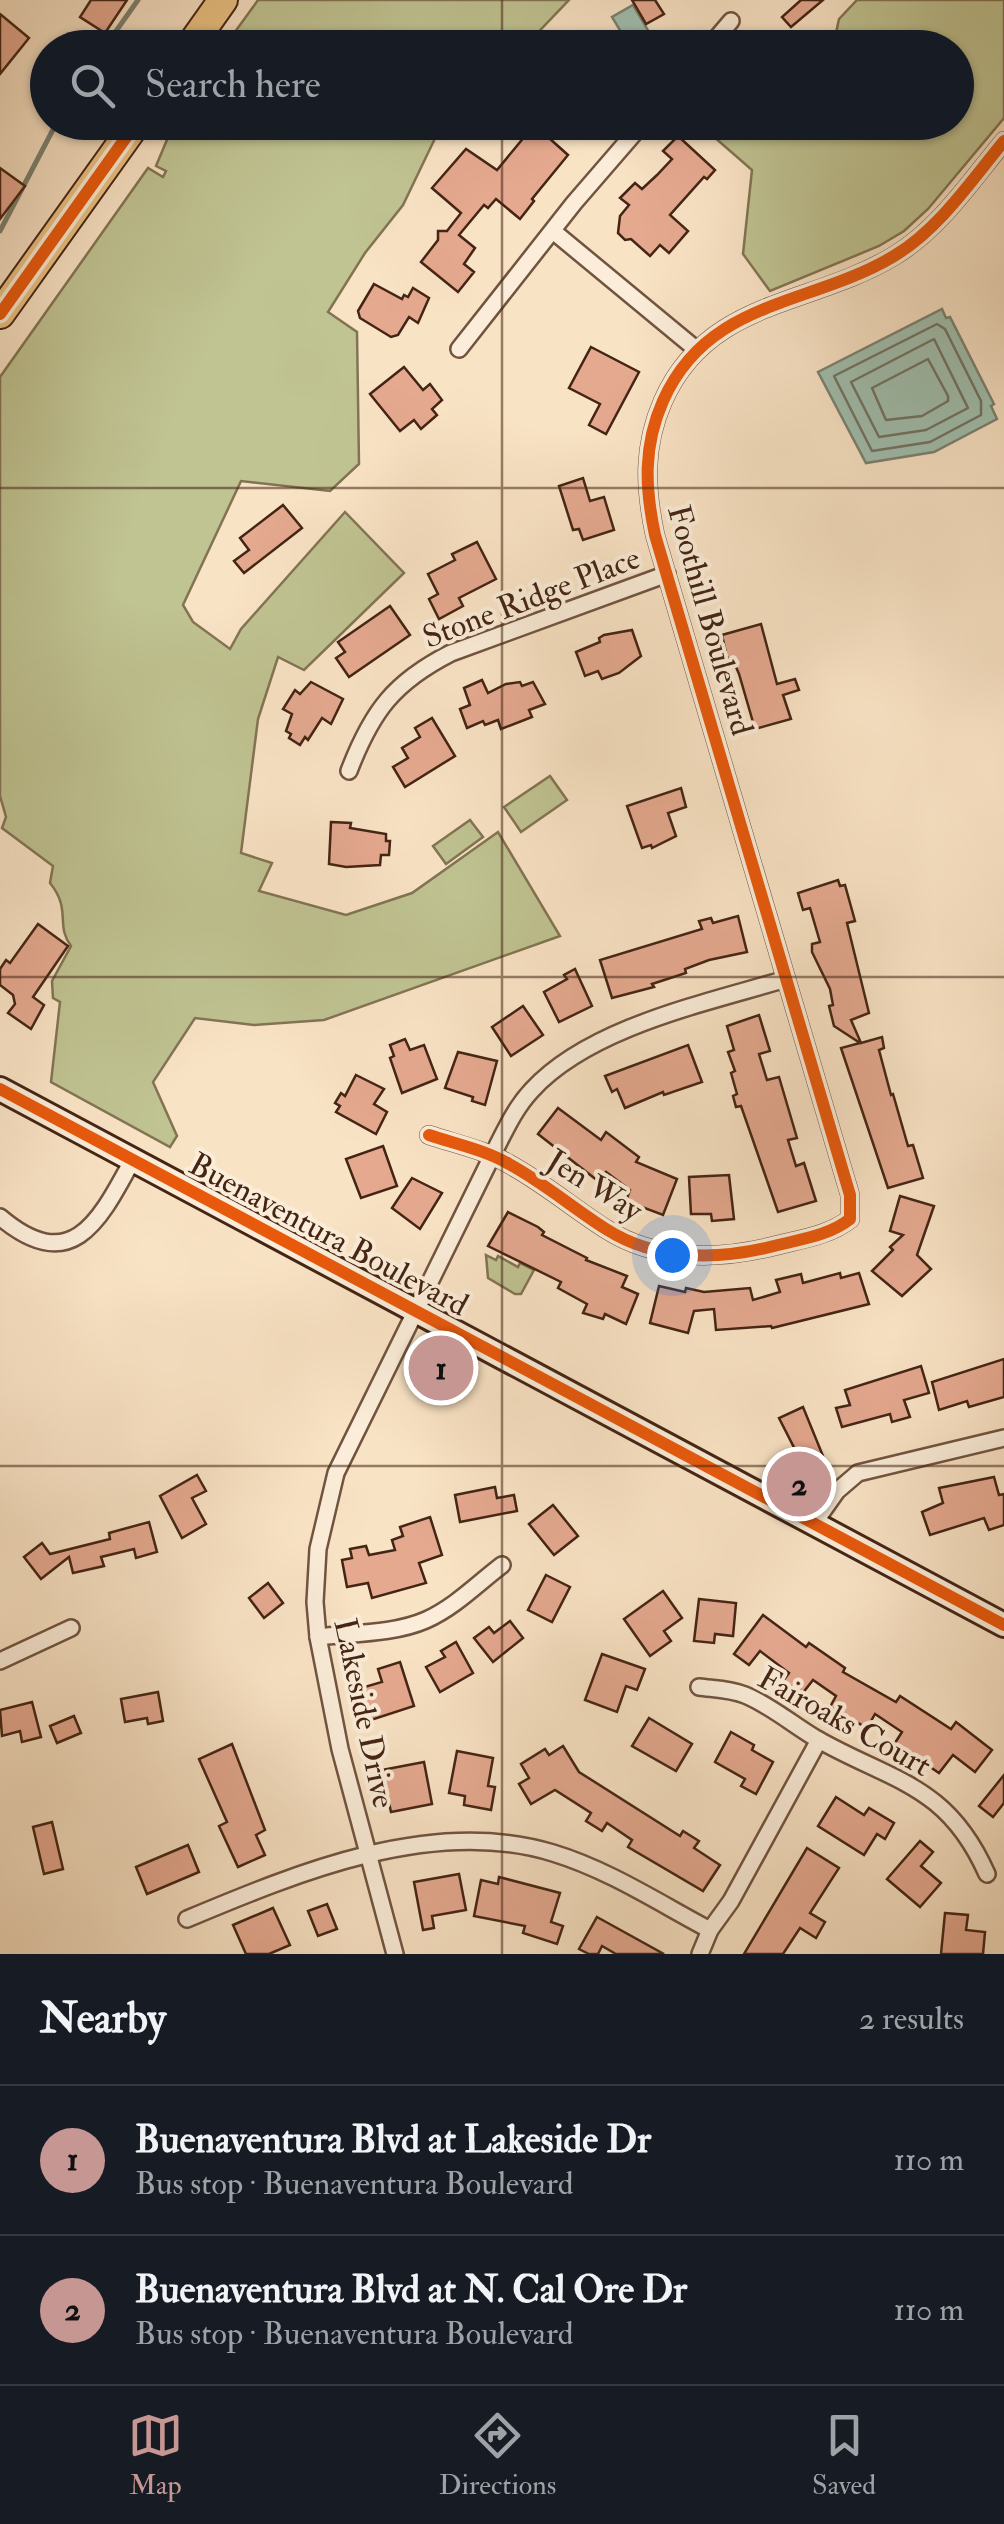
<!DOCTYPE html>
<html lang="en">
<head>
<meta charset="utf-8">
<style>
  :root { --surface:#171b24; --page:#242831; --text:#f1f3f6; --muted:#9ea1a6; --line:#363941; --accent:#c59692 }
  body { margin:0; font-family:"IM FELL Double Pica",serif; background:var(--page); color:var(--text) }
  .you { position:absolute; left:672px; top:1255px; width:35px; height:35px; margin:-25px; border:8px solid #fff; border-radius:50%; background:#1a73e8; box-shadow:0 0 0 15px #1a73e833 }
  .badge { display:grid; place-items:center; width:65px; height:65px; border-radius:50%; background:var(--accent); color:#111; font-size:32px; font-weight:700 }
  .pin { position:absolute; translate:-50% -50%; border:5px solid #fff; box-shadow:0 2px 10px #0006 }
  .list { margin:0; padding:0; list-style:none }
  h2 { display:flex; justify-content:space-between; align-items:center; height:130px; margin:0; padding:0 40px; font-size:42px }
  h2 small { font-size:32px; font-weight:400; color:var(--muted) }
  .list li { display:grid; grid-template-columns:65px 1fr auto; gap:30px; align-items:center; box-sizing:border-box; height:150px; padding:0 40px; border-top:2px solid var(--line) }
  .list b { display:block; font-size:38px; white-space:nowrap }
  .list p { margin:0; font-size:32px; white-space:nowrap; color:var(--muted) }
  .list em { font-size:32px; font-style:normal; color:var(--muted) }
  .icon { flex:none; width:55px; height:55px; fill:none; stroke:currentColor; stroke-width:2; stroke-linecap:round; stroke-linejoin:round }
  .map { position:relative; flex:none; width:1004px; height:1954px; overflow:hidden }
  .search { position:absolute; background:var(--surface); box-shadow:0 2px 8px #0004; left:30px; right:30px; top:30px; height:110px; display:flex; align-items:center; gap:25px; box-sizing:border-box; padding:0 35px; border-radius:55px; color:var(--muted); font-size:38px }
  .sheet { height:430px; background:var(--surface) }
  nav { display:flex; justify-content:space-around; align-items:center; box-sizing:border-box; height:140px; border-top:2px solid var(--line); background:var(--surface); font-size:28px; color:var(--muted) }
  nav a { display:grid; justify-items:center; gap:5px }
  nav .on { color:var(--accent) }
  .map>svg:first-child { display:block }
  .green { fill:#c0c392; stroke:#827453; stroke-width:2.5 }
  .water { fill:#9fbfaf; stroke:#7b8171; stroke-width:2.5 }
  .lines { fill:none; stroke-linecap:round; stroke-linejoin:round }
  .shore { stroke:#727262; stroke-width:2.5 }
  .stream { stroke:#7b8171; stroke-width:5 }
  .building { fill:#e5a990; stroke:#442414; stroke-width:2.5 }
  .street-casing { stroke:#715440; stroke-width:20 }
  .secondary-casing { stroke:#442414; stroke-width:28 }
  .highway-casing { stroke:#442414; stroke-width:32 }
  .street { stroke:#fbedd9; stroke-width:15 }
  .secondary { stroke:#fbedd9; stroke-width:22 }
  .highway { stroke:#ecc282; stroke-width:28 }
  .cycleway-casing { stroke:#fbedd9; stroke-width:19 }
  .cycleway { stroke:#e8590c; stroke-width:12 }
  .grid { fill:none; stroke:#442414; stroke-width:2.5; stroke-opacity:0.55 }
  .labels { text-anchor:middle; stroke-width:8; stroke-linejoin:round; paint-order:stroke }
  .street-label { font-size:32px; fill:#442414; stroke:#fbedd9 }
</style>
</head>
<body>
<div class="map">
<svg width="1004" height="1954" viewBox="0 0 1004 1954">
  <rect width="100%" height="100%" fill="#f9e3c5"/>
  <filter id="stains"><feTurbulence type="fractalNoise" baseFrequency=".002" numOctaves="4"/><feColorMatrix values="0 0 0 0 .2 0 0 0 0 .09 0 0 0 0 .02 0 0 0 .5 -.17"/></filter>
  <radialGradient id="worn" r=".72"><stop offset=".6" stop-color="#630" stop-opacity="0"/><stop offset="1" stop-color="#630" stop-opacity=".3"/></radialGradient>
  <!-- green -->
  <g class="green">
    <path d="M258 0H569L524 47H224Z"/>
    <path d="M857 0H1004V118L928 209 904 231 879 246 770 291 743 254 752 170 698 123 956 122V48L833 47 839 19Z"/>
    <path d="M174 123H458L454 130 440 128 403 205 365 253 328 312 357 332 359 464 330 491 241 481 183 605 193 622 230 649 241 629 345 512 404 573 304 670 278 657 258 719 241 853 272 863 259 891 346 915 412 893 498 832 560 936 324 1020 254 1025 195 1018 153 1082 177 1136 170 1147 51 1082 60 1002 53 998 52 981 71 946C55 925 72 910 50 883L53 866 2 828 6 817 0 796V377L148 168 163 177 166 171 156 166Z"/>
    <path d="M550 776 567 800 521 832 504 807Z"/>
    <path d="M470 820 483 837 446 864 433 846Z"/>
    <path d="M486 1255 496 1260 498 1256 518 1267 520 1263 534 1270 521 1294H515L488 1278Z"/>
  </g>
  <!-- water -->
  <g class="water">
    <path d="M633 5 649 32 634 40 630 36 624 37 612 17Z"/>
    <path d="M942 309 946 318 950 317 994 404 991 406 997 419 934 452 866 463 818 372Z"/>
  </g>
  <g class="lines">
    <!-- shore -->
    <g class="shore">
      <path d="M937 324 945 329 981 401V415L930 442 872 451 834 376Z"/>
      <path d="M934 339 968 408 926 430 879 437 851 382Z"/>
      <path d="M928 359 948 396V401L922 416 886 420 872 388Z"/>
    </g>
    <!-- stream -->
    <g class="stream">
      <path d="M104 48 138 0"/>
      <path d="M0 231 57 122"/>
    </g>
  </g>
  <!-- building -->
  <g class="building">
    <path d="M91 0H127L105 33 80 17Z"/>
    <path d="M632 0H655L664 14 646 24Z"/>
    <path d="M801 0H823L791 27 782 17Z"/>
    <path d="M0 14 29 38 0 74Z"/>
    <path d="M524 122H561L549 138 568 155 532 199 534 201 520 219 496 199 488 208 484 205 459 235 475 248 464 264 474 272 458 292 421 262 438 240V231H447L461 213 432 188 466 149 497 170 525 136 518 129Z"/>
    <path d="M678 136 715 170 707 179 704 177 670 215 688 231 669 253 660 245 650 256 631 239 625 240 618 233 620 216 629 205 620 198 635 183 642 189 657 175 672 159 663 151Z"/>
    <path d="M0 168 25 186 0 219Z"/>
    <path d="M374 284 402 299 404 295 408 297 413 288 429 298 418 323 409 317 398 335 391 337 360 318 358 311Z"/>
    <path d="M591 347 639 372 606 434 589 425 600 404 569 388Z"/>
    <path d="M404 367 423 390 430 384 442 400 432 409 437 415 421 429 414 420 400 431 370 394Z"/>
    <path d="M583 478 590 501 604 497 614 530 583 540 579 529 573 530 559 486Z"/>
    <path d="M283 505 302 528 244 573 234 561 249 550 240 538Z"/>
    <path d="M477 542 496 579 459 598 463 606 439 619 429 599 438 594 428 574 455 560 452 554Z"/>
    <path d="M390 606 410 635 349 677 336 658 345 652 338 642Z"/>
    <path d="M761 624 777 684 795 679 799 690 783 695 791 719 755 729 739 674 733 660 727 657 722 635Z"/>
    <path d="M632 630 641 656 619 673 602 679 598 671 585 676 576 652 600 642 599 638 604 635Z"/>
    <path d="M482 680 488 693 506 684 520 682 522 686 533 682 545 704 529 710 532 717 501 729 498 720 485 725 483 721 467 728 460 709 470 705 464 688Z"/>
    <path d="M311 682 343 699 331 724 322 718 308 740 305 737 300 745 289 738 291 734 286 731 292 714 283 709 295 690 300 694Z"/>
    <path d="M432 718 455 756 405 787 393 767 408 758 402 748 420 737 415 728Z"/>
    <path d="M681 788 686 807 668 813 676 836 652 848 651 845 642 848 627 806Z"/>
    <path d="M331 822 351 823 350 828 386 834V841H390L389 855H381L380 865 346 867 329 864Z"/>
    <path d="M838 880 840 886 845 885 855 921 847 923 869 1013 851 1020 861 1043 882 1037 884 1048 879 1050 891 1095 893 1094 908 1146 913 1145 923 1178 888 1188 841 1048 860 1043 834 1026 829 1006 833 1005 830 989 812 952V944L820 942 810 908 803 910 798 893Z"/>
    <path d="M738 916 747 952 709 960 685 969 686 973 652 984 654 987 612 998 600 960 702 929 699 921 711 918 713 923Z"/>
    <path d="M38 924 68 946 33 997 44 1005 31 1029 8 1013 15 1004 13 995 0 985V969L6 960 10 963Z"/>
    <path d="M575 969 592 1006 559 1022 544 992 567 979 564 975Z"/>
    <path d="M523 1006 543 1035 511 1056 492 1027Z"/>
    <path d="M759 1015 770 1051 759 1054 767 1080 779 1077 797 1138 788 1140 796 1166 804 1163 816 1201 778 1212 741 1106 736 1107 733 1096 737 1094 731 1073 735 1071 728 1052 734 1050 727 1026Z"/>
    <path d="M405 1039 410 1050 424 1045 437 1079 402 1093 390 1058 394 1056 390 1045Z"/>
    <path d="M688 1045 702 1082 664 1095 663 1092 625 1108 617 1089 612 1092 605 1076Z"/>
    <path d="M458 1052 497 1061 485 1105 472 1101 473 1097 445 1088Z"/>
    <path d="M356 1075 384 1089 374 1104 387 1112 376 1134 336 1112 340 1106 335 1103 341 1093 345 1096Z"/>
    <path d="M558 1108 601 1140 606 1132 639 1157 636 1162 677 1179 663 1215 626 1201 630 1190 606 1172 598 1181 538 1134Z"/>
    <path d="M383 1146 397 1186 361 1198 346 1159Z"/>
    <path d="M729 1175 734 1219 712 1221 711 1214H691L689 1177Z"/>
    <path d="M412 1178 442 1193 420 1229 392 1208Z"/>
    <path d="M900 1196 934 1206 917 1255 931 1269 902 1296 872 1271 893 1250 890 1247 903 1235 890 1231Z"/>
    <path d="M508 1212 538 1227 544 1232 542 1235 587 1258 586 1260 627 1276 622 1287 638 1294 626 1324 605 1314 603 1319 583 1313 587 1304 558 1288 561 1282 488 1246Z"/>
    <path d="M840 1273 841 1278 859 1273 869 1304 772 1328 771 1326 716 1330 714 1309 694 1311 688 1333 650 1323 659 1286 685 1292 686 1288 704 1292 750 1288 753 1300 780 1292 776 1280 801 1274 803 1283Z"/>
    <path d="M1004 1359V1397L969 1407 967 1401 939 1410 932 1382Z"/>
    <path d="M921 1366 929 1393 904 1400 910 1417 892 1422 890 1414 842 1427 836 1408 850 1405 845 1390Z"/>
    <path d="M803 1407 823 1456 803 1465 779 1418Z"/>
    <path d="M197 1475 206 1491 192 1498 206 1524 182 1538 160 1496Z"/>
    <path d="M994 1477 999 1495 1004 1494V1525L989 1530 984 1518 930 1535 922 1512 943 1503 939 1488Z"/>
    <path d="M495 1487 497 1498 514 1495 517 1511 460 1522 455 1495Z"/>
    <path d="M553 1505 578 1536 554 1555 529 1524Z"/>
    <path d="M430 1517 442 1555 419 1563 426 1583 372 1598 368 1583 347 1587 342 1560 352 1558 350 1549 366 1546 369 1555 395 1550 392 1540 403 1536 400 1527Z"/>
    <path d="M149 1522 157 1552 136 1558 134 1549 101 1557 104 1566 73 1573 69 1557 41 1579 24 1557 42 1543 50 1554 110 1539 109 1533Z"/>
    <path d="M546 1575 570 1587 552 1622 528 1610Z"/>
    <path d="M268 1583 283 1603 264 1618 249 1598Z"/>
    <path d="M663 1591 682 1618 664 1631 671 1641 650 1656 624 1619Z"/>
    <path d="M699 1599 736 1603 733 1636 715 1634 714 1643 694 1641Z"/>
    <path d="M763 1615 806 1647 809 1643 845 1668 843 1672 896 1702 900 1696 951 1729 956 1722 992 1750 975 1772 953 1755 939 1773 895 1743 902 1732 875 1714 867 1728 830 1707 836 1696 813 1680 802 1694 783 1681 789 1673 760 1651 749 1665 734 1654Z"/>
    <path d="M510 1621 523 1638 493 1662 474 1638 489 1627 494 1633Z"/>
    <path d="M456 1642 473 1673 440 1692 426 1667 445 1657 441 1651Z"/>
    <path d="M602 1654 645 1669 637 1690 626 1686 617 1712 585 1700Z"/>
    <path d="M400 1662 414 1706 371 1720 361 1688 382 1682 378 1669Z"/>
    <path d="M158 1692 163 1721 148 1724 147 1718 125 1722 121 1699Z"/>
    <path d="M32 1702 41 1737 22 1742 20 1731 2 1736 0 1710Z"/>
    <path d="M74 1716 81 1733 57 1743 50 1726Z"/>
    <path d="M649 1718 692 1744 676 1771 632 1746Z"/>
    <path d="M731 1732 754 1745 752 1750 773 1762 756 1794 741 1786 745 1779 715 1762Z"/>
    <path d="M232 1744 265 1830 256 1835 265 1855 238 1867 219 1826 227 1822 199 1759Z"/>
    <path d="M563 1746 579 1772 680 1836 683 1831 699 1841 694 1848 720 1865 703 1891 628 1847 632 1840 607 1823 602 1831 586 1821 591 1813 555 1790 531 1804 519 1784 529 1778 521 1764 545 1749 549 1755Z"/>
    <path d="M457 1751 493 1758 488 1786 495 1787 491 1810 464 1805 465 1796 449 1793Z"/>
    <path d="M424 1762 432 1804 391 1812 382 1770Z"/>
    <path d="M1004 1775V1803L993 1817 979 1806Z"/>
    <path d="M836 1797 864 1815 869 1808 894 1823 885 1839 877 1834 864 1855 818 1826Z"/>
    <path d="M52 1822 63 1869 44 1874 33 1827Z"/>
    <path d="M920 1841 933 1852 921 1866 941 1883 920 1907 887 1879Z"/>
    <path d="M188 1845 199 1872 147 1894 136 1867Z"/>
    <path d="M807 1848 839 1868 810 1913 825 1922 816 1938 800 1928 783 1954H744Z"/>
    <path d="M459 1874 466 1910 432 1916 434 1928 423 1930 414 1882Z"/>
    <path d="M499 1877 560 1893 551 1922 563 1926 557 1944 523 1933 525 1926 474 1916 481 1880 498 1884Z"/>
    <path d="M327 1904 337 1929 318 1936 308 1911Z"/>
    <path d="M273 1908 290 1945 269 1954H246L233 1925Z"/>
    <path d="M945 1913 968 1915 966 1930 985 1932 983 1954H941Z"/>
    <path d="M597 1917 664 1954H616L602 1946 598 1954H589L579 1949Z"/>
  </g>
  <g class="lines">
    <defs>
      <g id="street">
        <path d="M708 48 731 21"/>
        <path d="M553 231 697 350"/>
        <path d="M459 349 574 203 644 122"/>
        <path d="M349 771C372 711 394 682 451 653L667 574"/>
        <path d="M429 1135C456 1144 485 1150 509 1164 544 1183 573 1208 606 1229 657 1262 721 1260 778 1245 802 1239 830 1235 850 1219V1195L655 535C645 488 643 446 663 401 708 299 811 306 894 256 939 229 971 181 1004 141"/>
        <path d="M0 1217C71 1277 99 1222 132 1161"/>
        <path d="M815 1522 837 1491 858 1473 1004 1438"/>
        <path d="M318 1637C353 1633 394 1634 426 1620 455 1607 477 1584 502 1565"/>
        <path d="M0 1661 71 1628"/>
        <path d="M699 1687C714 1689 730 1689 745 1695 770 1705 793 1725 817 1739 893 1782 947 1784 987 1874"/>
        <path d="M187 1919C297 1873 433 1816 553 1853 609 1870 659 1903 710 1930"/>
        <path d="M395 1954 340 1749 318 1637 315 1602 318 1549 336 1473 492 1156C504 1133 514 1109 532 1090 590 1027 706 1003 786 979"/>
        <path d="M700 1954 710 1930 731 1901 819 1740"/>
      </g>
      <path id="secondary" d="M0 1089 1004 1625"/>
      <g id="highway">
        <path d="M189 48 223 0"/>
        <path d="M0 314 137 122"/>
      </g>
    </defs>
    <!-- street casing -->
    <use href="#street" class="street-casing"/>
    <!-- secondary casing -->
    <use href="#secondary" class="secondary-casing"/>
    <!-- highway casing -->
    <use href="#highway" class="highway-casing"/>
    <!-- street -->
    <use href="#street" class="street"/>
    <!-- secondary -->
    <use href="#secondary" class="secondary"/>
    <!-- highway -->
    <use href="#highway" class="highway"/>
    <defs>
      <g id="cycleway">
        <path d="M0 314 137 122"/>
        <path d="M0 1089 1004 1625"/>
        <path d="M429 1135C456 1144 485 1150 509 1164 544 1183 573 1208 606 1229 657 1262 721 1260 778 1245 802 1239 830 1235 850 1219V1195L655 535C645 488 643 446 663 401 708 299 811 306 894 256 939 229 971 181 1004 141"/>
      </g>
    </defs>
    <!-- cycleway casing -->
    <use href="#cycleway" class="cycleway-casing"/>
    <!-- cycleway -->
    <use href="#cycleway" class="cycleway"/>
  </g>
  <!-- grid -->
  <path class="grid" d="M502 0V48M502 122V1954M0 488H1004M0 977H1004M0 1466H1004"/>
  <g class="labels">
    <!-- street labels -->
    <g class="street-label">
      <text transform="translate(531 597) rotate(-21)" y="11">Stone Ridge Place</text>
      <text transform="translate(711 620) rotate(74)" y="11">Foothill Boulevard</text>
      <text transform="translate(595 1185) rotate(32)" y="11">Jen Way</text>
      <text transform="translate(329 1234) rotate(28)" y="11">Buenaventura Boulevard</text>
      <text transform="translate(365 1713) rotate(78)" y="11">Lakeside Drive</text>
      <text transform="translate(845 1721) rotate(29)" y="11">Fairoaks Court</text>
    </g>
  </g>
  <rect width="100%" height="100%" filter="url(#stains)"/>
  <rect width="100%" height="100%" fill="url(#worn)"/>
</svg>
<div class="you"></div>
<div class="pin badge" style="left:441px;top:1368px">1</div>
<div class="pin badge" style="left:799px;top:1484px">2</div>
<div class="search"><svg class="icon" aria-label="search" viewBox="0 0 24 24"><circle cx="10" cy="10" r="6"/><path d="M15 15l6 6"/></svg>Search here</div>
</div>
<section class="sheet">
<h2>Nearby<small>2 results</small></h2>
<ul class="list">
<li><span class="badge">1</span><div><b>Buenaventura Blvd at Lakeside Dr</b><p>Bus stop · Buenaventura Boulevard</p></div><em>110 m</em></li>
<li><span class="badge">2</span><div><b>Buenaventura Blvd at N. Cal Ore Dr</b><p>Bus stop · Buenaventura Boulevard</p></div><em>110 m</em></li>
</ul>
</section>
<nav>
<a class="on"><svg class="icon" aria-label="map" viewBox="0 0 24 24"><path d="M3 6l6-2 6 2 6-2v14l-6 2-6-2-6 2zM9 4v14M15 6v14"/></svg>Map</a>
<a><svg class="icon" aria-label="directions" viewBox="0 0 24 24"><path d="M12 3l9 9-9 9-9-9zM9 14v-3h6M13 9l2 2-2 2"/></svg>Directions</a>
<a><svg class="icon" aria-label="saved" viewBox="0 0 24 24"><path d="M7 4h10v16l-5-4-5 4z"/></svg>Saved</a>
</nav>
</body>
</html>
